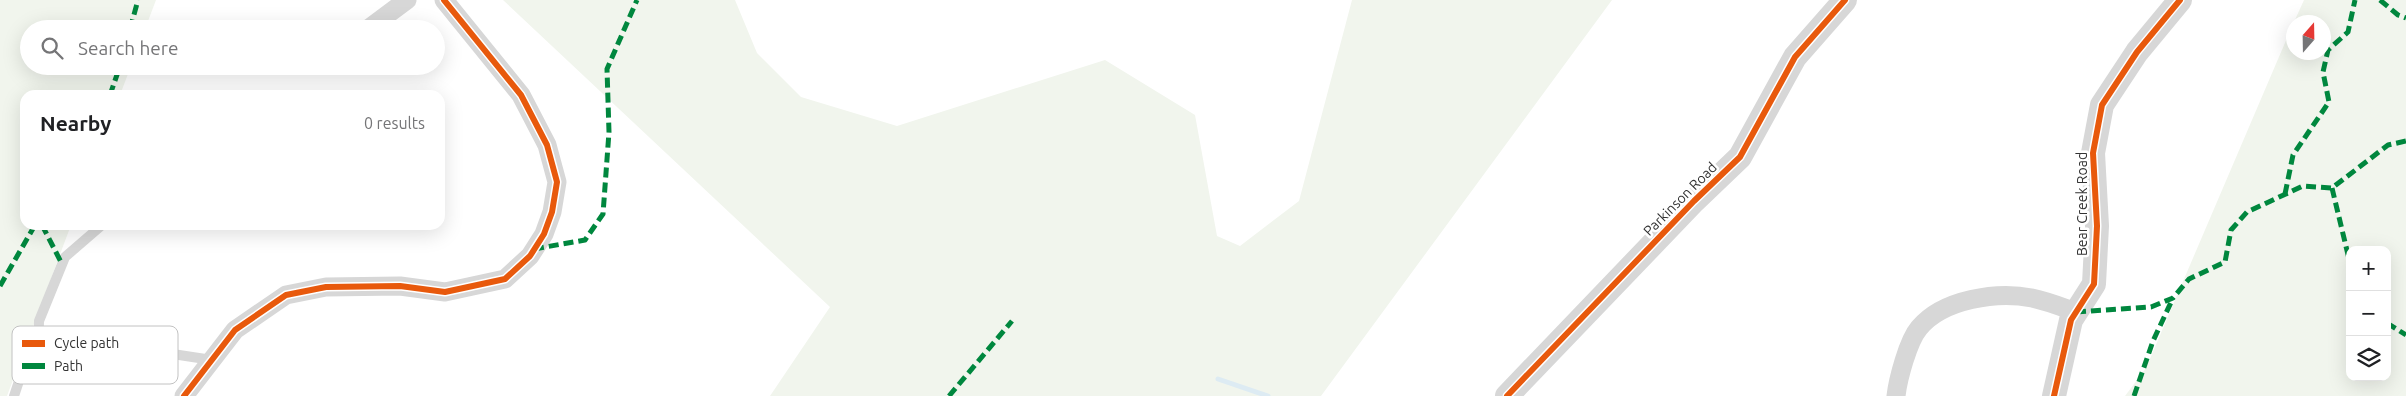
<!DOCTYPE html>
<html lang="en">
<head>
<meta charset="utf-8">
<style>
  :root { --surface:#fff; --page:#f6f6f6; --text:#202124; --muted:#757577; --line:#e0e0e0 }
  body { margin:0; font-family:Ubuntu,sans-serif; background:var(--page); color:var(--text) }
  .controls { position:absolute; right:15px; bottom:15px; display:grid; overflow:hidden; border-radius:10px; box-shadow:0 5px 20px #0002 }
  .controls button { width:45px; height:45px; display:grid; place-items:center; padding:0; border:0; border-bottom:1px solid var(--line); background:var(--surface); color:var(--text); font:25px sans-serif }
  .compass { position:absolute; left:2286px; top:15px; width:45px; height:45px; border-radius:50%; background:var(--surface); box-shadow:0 5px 20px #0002; rotate:20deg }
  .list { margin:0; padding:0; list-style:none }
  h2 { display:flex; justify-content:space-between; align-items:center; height:65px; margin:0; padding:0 20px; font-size:21px }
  h2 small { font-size:16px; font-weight:400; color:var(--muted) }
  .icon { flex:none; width:28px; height:28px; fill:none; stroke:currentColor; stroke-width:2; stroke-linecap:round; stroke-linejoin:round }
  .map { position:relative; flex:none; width:2406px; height:396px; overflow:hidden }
  .search { position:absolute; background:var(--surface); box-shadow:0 5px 20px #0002; left:20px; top:20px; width:425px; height:55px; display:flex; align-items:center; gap:12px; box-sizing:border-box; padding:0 18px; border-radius:28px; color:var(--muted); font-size:19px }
  .panel { position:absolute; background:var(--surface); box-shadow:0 5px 20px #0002; left:20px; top:90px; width:425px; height:140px; border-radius:15px }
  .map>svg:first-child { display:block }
  .green { fill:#f1f5ed; fill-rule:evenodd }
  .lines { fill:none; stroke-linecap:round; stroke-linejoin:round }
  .stream { stroke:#ddebf3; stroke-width:5 }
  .service { stroke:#d7d7d7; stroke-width:10 }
  .minor { stroke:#d7d7d7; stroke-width:19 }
  .tertiary { stroke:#d7d7d7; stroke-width:24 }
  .quiet { stroke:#00873e; stroke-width:5; stroke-dasharray:10 5; stroke-linecap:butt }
  .cycleway-casing { stroke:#fff; stroke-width:9 }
  .cycleway { stroke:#e8590c; stroke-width:6 }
  .labels { text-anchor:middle; stroke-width:5; stroke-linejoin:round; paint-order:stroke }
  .street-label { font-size:14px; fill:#333; stroke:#fff }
  .key { fill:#fff; stroke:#c2c2c2; stroke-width:1 }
  .key-label { font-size:14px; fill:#333 }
</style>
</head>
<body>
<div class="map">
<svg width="2406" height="396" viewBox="0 0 2406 396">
  <rect width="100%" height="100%" fill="#fff"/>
  <!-- green -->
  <g class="green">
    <path d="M0 0H156L145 29H29V66H131L120 95H25V225H71L7 396H0Z"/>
    <path d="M503 0H735L757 53 801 97 897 126 1105 60 1195 115 1217 236 1240 246 1299 201 1352 0H1612L1321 396H770L830 307Z"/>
    <path d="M2304 0H2406V396H2125L2146 368 2293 24 2294 52H2324V22H2294ZM2350 250H2387V377H2350Z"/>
  </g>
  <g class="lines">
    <!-- stream -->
    <path class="stream" d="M1218 379 1268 396"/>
    <!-- service -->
    <g class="service">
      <path d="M38 359 166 353 212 360"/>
      <path d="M14 396 20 378 38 359 39 321 65 257 102 225"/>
    </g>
    <!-- minor -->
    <g class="minor">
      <path d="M368 29 407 0"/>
      <path d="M184 396 235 330 286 295 326 287 400 286 445 292 505 279 530 256 544 234 552 212 557 182 547 145 521 95 444 0"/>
      <path d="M1896 396C1898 379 1908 341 1919 328 1943 299 1997 291 2032 298 2047 301 2062 307 2076 312"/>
    </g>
    <!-- tertiary -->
    <g class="tertiary">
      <path d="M1507 396 1694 201 1740 157 1795 57 1845 0"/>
      <path d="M2054 396 2071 320 2094 284 2097 226 2093 153 2102 105 2137 52 2180 0"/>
    </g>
    <!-- quiet -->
    <g class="quiet">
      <path d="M2380 0 2398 15 2406 18"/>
      <path d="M130 29 138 0"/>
      <path d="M110 95 120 66"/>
      <path d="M2332 188 2350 263"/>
      <path d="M2285 194 2293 155 2329 102 2323 72 2328 50 2348 32 2355 0"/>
      <path d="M42 225 62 264"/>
      <path d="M534 249 585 240 603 214 609 132 607 69 637 0"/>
      <path d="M0 286 35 225"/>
      <path d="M2076 312 2151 307 2173 298 2189 279 2225 262 2231 230 2247 212 2303 186 2332 188 2388 145 2406 141"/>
      <path d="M2387 323 2406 335"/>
      <path d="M949 396 1012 321"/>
      <path d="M2134 396 2153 341 2173 298"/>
    </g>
    <defs>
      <g id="cycleway">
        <path d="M184 396 235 330 286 295 326 287 400 286 445 292 505 279 530 256 544 234 552 212 557 182 547 145 521 95 444 0"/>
        <path d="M1507 396 1694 201 1740 157 1795 57 1845 0"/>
        <path d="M2054 396 2071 320 2094 284 2097 226 2093 153 2102 105 2137 52 2180 0"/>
      </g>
    </defs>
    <!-- cycleway casing -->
    <use href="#cycleway" class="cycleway-casing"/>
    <!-- cycleway -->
    <use href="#cycleway" class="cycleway"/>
  </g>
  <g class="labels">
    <!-- street labels -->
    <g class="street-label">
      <text transform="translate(1680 199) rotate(-45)" y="5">Parkinson Road</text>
      <text transform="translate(2082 204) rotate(-90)" y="5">Bear Creek Road</text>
    </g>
  </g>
  <!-- legend -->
  <rect x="12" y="326" width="166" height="58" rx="8" class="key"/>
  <rect x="22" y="340" width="23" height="7" fill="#e8590c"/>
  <rect x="22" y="363" width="23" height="6" fill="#00873e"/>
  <g class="key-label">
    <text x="54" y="348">Cycle path</text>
    <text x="54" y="371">Path</text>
  </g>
</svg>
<div class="controls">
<button>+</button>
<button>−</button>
<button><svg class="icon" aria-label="layers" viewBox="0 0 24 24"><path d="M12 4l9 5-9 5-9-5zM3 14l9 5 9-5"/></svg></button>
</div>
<svg class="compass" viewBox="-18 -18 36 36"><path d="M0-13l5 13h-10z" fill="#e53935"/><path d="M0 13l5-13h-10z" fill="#757577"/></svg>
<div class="search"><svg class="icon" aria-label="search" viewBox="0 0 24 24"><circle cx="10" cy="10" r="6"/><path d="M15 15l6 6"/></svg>Search here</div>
<section class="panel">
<h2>Nearby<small>0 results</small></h2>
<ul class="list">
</ul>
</section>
</div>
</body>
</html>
